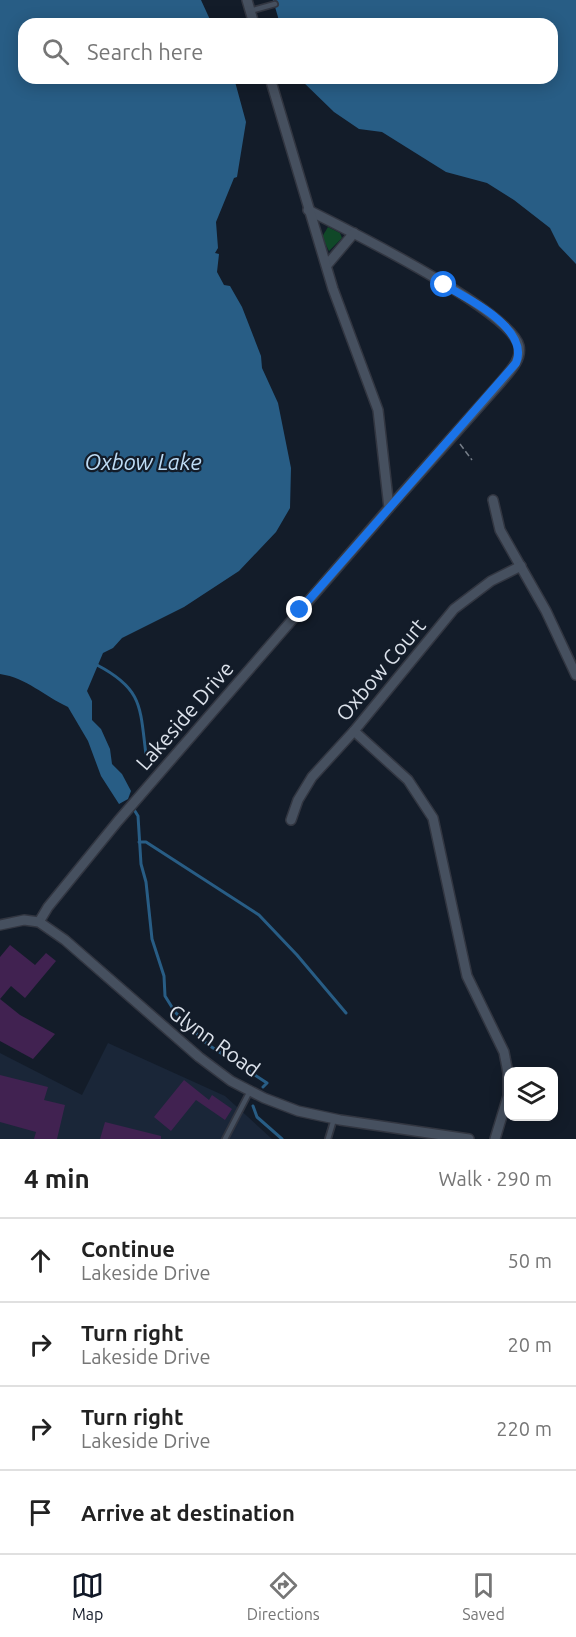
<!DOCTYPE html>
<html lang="en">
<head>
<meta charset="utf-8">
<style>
  :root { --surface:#fff; --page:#f2f2f2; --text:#222; --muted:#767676; --line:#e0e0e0; --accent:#111827 }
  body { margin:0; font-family:Ubuntu,sans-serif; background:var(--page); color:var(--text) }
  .controls { position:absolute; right:18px; bottom:18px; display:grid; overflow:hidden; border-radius:12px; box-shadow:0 3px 15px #0003 }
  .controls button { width:54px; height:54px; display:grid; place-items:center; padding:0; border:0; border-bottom:2px solid var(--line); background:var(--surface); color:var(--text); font:30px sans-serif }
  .stop { position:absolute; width:18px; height:18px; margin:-14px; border:4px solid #1a73e8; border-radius:50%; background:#fff }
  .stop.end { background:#1a73e8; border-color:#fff; box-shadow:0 2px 6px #0008 }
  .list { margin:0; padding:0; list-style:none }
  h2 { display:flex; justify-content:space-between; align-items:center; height:78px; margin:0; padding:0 24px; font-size:26px }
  h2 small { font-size:20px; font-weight:400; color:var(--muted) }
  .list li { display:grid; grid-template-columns:39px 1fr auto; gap:18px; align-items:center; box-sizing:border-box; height:84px; padding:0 24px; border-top:2px solid var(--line) }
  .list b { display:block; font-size:22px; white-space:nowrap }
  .list p { margin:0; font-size:20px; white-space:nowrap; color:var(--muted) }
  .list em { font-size:20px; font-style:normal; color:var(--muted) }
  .icon { flex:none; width:33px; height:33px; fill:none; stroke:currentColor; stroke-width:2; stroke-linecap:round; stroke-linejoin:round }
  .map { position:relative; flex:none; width:576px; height:1139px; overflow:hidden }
  .search { position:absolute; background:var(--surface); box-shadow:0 3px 15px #0003; left:18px; right:18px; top:18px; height:66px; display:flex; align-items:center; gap:15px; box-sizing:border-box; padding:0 21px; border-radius:18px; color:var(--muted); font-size:22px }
  .sheet { height:414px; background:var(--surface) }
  nav { display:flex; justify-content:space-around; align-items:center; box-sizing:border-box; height:84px; border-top:2px solid var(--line); background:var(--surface); font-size:16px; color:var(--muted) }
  nav a { display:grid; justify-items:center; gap:3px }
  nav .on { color:var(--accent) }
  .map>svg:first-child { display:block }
  .built { fill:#1a2638 }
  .green { fill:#104828 }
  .water { fill:#285d85 }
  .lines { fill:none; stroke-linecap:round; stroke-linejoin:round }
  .stream { stroke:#285d85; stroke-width:3 }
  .building { fill:#412251 }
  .service-casing { stroke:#323641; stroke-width:8 }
  .minor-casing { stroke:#323641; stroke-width:12 }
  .path { stroke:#767e89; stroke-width:1.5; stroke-dasharray:6 3; stroke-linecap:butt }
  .service { stroke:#46505f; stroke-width:4.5 }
  .minor { stroke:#46505f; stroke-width:9 }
  .route { stroke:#1a73e8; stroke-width:8 }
  .labels { text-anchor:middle; stroke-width:4.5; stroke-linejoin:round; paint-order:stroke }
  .street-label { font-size:21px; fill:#dce2eb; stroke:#131c29 }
  .water-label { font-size:22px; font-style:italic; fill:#bedcf5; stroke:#131c29 }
</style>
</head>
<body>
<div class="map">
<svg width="576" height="1139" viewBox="0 0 576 1139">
  <rect width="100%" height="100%" fill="#131c29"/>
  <!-- built -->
  <path class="built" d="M108 1043 225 1096 272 1139H0V1053L82 1095Z"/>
  <!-- green -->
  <path class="green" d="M328 227 340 233 342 238 329 251 322 237Z"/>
  <!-- water -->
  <g class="water">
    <path d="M0 0H201L212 24H24V78H234L246 122 237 177 234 178 216 222 218 248 215 253 219 254 217 272 224 285 230 286 242 307 261 356 262 368 278 403 291 468 290 508 276 532 239 571 184 607 122 638 113 648 103 653 87 691 92 701V720L101 729 110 749 112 764 122 774 131 791 128 799 119 804 101 776 88 741 68 707C44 696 27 678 0 674Z"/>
    <path d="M273 0H576V264L559 246 550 228 514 200 487 183 446 172 382 132 359 129 334 112 299 78H552V24H280Z"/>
  </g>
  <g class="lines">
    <!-- stream -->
    <g class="stream">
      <path d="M97 665C143 689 140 707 146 755"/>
      <path d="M133 808 138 816 141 864 146 882 152 939 164 976 165 996 175 1012 207 1044 267 1083 263 1087"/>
      <path d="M139 842H146L259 915 297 955 346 1013"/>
      <path d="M253 1106 257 1117 282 1139"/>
    </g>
  </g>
  <!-- building -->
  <g class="building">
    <path d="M10 945 35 965 46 953 56 961 25 998 11 986 0 999 20 1015 55 1034 33 1059 0 1041V957Z"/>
    <path d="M0 1075 48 1087 44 1100 65 1105 57 1139H34L36 1132 0 1122Z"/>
    <path d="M184 1080 209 1100 212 1095 232 1109 225 1120 196 1100 171 1131 154 1117Z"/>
    <path d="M105 1122 161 1136V1139H100Z"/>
  </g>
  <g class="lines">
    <defs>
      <g id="service">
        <path d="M250 11 275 4"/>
        <path d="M225 1139 250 1091"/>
        <path d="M328 1139 334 1119"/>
      </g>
      <g id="minor">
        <path d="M247 0 254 24"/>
        <path d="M308 210C344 228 512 311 519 346 522 360 509 372 501 382L389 508"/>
        <path d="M327 265 354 233"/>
        <path d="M493 500 500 530 546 611 576 675"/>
        <path d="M354 731 408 780 433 818 467 976 504 1052 508 1073"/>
        <path d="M291 820 298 800 312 777 354 731 454 609 491 581 521 566"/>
        <path d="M39 922 48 907 118 821 389 508 378 410 333 289 270 78"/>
        <path d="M0 925 24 920 39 922 65 940 199 1057 231 1081 264 1098 298 1111 340 1120 469 1139"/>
        <path d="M495 1139 508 1096V1075"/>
      </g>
    </defs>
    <!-- service casing -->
    <use href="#service" class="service-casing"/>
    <!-- minor casing -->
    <use href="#minor" class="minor-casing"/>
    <!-- path -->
    <path class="path" d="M460 444 472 460"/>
    <!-- service -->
    <use href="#service" class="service"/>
    <!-- minor -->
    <use href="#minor" class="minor"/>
  </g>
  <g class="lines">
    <!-- route -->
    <path class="route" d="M300 610 516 363C530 329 469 299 444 285"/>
  </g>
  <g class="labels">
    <!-- street labels -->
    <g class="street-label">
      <text transform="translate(381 670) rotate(-50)" y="7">Oxbow Court</text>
      <text transform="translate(185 716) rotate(-49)" y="7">Lakeside Drive</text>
      <text transform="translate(214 1041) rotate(36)" y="7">Glynn Road</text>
    </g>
    <!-- water labels -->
    <g class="water-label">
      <text x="143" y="470">Oxbow Lake</text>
    </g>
  </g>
</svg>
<div class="controls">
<button><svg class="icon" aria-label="layers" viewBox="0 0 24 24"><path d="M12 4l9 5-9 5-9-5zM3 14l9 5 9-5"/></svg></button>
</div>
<div class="stop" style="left:444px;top:285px"></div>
<div class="stop end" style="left:300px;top:610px"></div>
<div class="search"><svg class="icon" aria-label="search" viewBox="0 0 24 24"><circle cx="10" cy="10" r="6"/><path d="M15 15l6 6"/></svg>Search here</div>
</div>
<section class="sheet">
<h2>4 min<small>Walk · 290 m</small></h2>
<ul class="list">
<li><svg class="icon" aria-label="ahead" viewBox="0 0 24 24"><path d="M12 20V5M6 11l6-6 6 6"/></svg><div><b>Continue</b><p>Lakeside Drive</p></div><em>50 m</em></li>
<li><svg class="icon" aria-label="right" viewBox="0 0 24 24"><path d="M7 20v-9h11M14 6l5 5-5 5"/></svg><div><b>Turn right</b><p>Lakeside Drive</p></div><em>20 m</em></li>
<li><svg class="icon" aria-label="right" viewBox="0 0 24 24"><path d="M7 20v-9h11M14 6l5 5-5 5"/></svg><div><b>Turn right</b><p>Lakeside Drive</p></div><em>220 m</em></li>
<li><svg class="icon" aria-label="arrive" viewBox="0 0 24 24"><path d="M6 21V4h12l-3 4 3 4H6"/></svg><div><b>Arrive at destination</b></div></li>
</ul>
</section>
<nav>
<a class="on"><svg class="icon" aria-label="map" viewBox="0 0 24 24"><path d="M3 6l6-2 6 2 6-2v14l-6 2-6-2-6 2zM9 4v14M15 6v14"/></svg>Map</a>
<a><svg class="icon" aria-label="directions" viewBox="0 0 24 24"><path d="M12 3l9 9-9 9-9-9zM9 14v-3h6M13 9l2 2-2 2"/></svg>Directions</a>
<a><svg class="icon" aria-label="saved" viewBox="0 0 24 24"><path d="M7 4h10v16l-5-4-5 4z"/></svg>Saved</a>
</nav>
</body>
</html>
